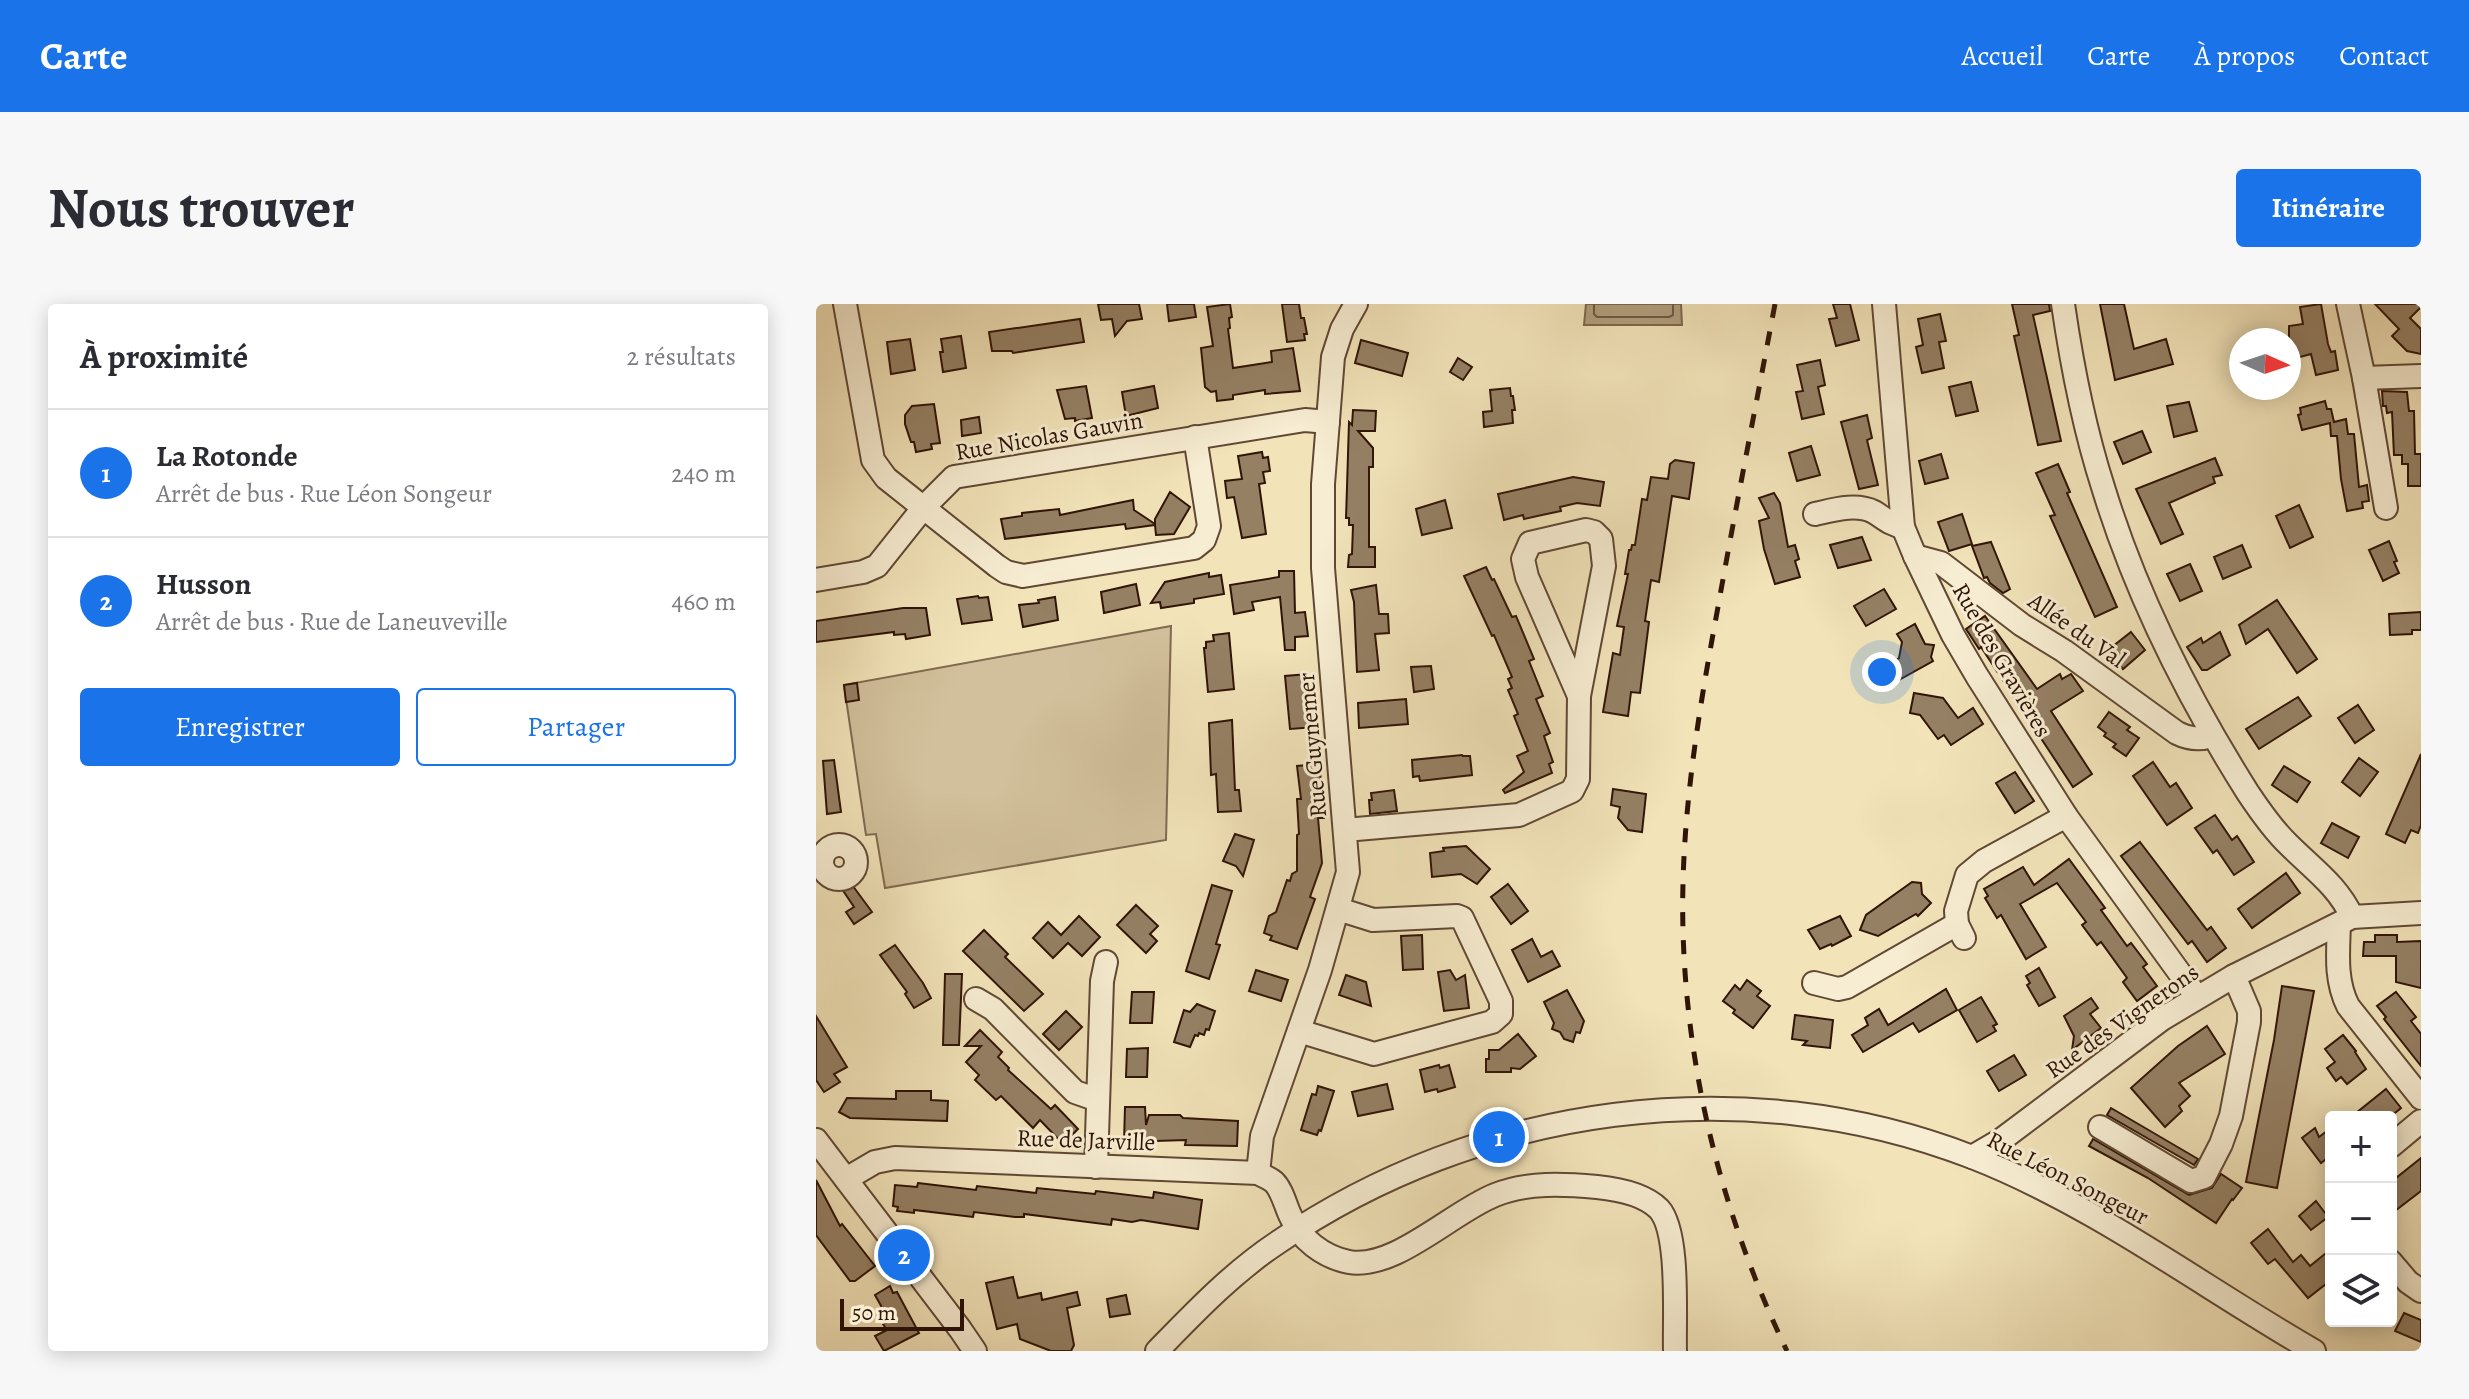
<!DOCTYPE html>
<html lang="fr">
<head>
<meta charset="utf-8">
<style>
  :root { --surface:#fff; --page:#f7f7f7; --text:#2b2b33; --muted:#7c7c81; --line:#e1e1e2; --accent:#1a73e8 }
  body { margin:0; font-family:Alegreya,serif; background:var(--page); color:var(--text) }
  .controls { position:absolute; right:24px; bottom:24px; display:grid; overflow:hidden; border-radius:8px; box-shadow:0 4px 20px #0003 }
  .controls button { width:72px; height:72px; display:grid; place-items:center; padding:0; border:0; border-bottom:2px solid var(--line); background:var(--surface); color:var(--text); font:40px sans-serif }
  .compass { position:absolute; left:1413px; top:24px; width:72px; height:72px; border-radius:50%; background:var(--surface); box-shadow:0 4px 20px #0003; rotate:93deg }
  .scale { position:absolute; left:24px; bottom:20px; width:124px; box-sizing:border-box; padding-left:8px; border:4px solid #301407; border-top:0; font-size:22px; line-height:28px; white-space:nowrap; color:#301407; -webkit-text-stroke:6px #f7edd2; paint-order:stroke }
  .you { position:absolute; left:1066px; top:368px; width:28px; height:28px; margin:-20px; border:6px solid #fff; border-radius:50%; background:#1a73e8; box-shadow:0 0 0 12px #1a73e833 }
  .badge { display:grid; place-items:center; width:52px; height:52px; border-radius:50%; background:var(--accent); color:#fff; font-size:26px; font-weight:700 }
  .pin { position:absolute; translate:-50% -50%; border:4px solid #fff; box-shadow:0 2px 8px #0006 }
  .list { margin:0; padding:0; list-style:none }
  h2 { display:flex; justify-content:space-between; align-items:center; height:104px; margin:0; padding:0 32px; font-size:34px }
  h2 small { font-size:26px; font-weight:400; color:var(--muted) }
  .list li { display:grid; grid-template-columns:52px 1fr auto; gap:24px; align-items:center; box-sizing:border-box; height:128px; padding:0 32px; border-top:2px solid var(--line) }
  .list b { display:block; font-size:30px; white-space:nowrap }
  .list p { margin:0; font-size:26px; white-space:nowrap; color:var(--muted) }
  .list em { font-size:26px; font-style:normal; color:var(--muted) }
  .actions { display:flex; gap:16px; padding:24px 32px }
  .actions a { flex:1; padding:18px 0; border:2px solid var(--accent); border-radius:8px; text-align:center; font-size:28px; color:var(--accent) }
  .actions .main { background:var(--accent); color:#fff }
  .icon { flex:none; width:44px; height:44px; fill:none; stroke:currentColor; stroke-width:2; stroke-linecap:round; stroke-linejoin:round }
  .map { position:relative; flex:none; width:1605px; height:1047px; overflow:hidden; border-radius:8px }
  header { display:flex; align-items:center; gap:48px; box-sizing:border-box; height:112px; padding:0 40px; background:var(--accent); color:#fff }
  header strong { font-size:38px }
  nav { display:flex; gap:44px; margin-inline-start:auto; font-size:28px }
  .intro { display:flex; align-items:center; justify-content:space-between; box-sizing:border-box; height:192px; padding:0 48px }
  h1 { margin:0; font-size:56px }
  .button { padding:20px 36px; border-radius:8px; background:var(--accent); color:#fff; font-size:28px; font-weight:700 }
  main { display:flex; gap:48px; padding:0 48px }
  aside { flex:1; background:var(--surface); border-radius:8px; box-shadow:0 4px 20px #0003 }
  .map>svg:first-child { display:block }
  .green { fill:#d1c09b; stroke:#806a51; stroke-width:2 }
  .water { fill:#b09d7c; stroke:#7d664d; stroke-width:2 }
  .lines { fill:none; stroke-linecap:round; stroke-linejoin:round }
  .shore { stroke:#705842; stroke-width:2 }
  .building { fill:#958064; stroke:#301407; stroke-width:2 }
  .minor-casing { stroke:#604834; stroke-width:26 }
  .minor { stroke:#f7edd2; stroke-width:22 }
  .rail { stroke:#301407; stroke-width:5; stroke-dasharray:14 14; stroke-linecap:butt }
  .labels { text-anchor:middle; stroke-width:6; stroke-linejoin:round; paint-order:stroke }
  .street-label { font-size:24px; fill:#301407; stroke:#f7edd2 }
</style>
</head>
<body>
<header>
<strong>Carte</strong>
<nav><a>Accueil</a><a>Carte</a><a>À propos</a><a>Contact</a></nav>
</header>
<div class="intro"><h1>Nous trouver</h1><a class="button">Itinéraire</a></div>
<main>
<aside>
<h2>À proximité<small>2 résultats</small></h2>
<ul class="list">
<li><span class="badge">1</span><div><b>La Rotonde</b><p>Arrêt de bus · Rue Léon Songeur</p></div><em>240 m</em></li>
<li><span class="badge">2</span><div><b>Husson</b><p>Arrêt de bus · Rue de Laneuveville</p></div><em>460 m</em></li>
</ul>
<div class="actions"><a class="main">Enregistrer</a><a>Partager</a></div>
</aside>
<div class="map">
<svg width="1605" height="1047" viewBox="0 0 1605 1047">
  <rect width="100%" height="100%" fill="#f2e3b9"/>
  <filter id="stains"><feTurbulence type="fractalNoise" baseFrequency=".0025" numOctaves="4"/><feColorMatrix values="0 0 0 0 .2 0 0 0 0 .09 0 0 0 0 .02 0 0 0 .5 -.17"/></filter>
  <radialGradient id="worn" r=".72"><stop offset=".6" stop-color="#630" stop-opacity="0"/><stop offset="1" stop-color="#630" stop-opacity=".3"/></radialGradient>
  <!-- green -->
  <path class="green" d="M355 322 350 536 69 584 60 530 50 531 28 381Z"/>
  <!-- water -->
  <path class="water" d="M770 0H865L866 21H768Z"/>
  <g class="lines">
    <!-- shore -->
    <path class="shore" d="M778 0V10L781 13H853L857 11V0"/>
  </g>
  <!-- building -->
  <g class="building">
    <path d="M282 0H323L326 15 311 17 299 32 296 15 285 16Z"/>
    <path d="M351 0H378L380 13 353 17Z"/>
    <path d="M414 0 416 13 413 14 414 24 412 25 417 64 456 58 455 47 477 44 484 87 449 90V86L417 91V95L401 97 400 87 395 88 389 83 385 44 397 42 391 3Z"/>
    <path d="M466 0H483L485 14H488L491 30H488L489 36 471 38Z"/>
    <path d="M1017 0H1034L1043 36 1020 42 1013 15 1021 14Z"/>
    <path d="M1196 0H1233L1234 7 1217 11 1245 137 1222 141 1198 32 1203 31Z"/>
    <path d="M1284 0H1308L1318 45 1350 35 1357 60 1299 76Z"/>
    <path d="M1505 0 1512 40 1515 48 1519 47 1522 66 1500 71 1495 50 1473 56V22L1487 20 1484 3Z"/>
    <path d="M1559 0H1605V3L1594 14 1605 25V50L1591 47 1576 32 1583 25Z"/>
    <path d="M1124 10 1130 37 1123 38 1128 64 1106 69 1100 43 1107 41 1102 15Z"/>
    <path d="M264 15 268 38 197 49 196 47H176L173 28Z"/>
    <path d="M145 32 150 64 127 68 124 48H127L125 35Z"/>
    <path d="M94 35 99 66 75 70 71 38Z"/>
    <path d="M545 36 592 49 586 72 539 59Z"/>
    <path d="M642 54 656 63 647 76 634 68Z"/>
    <path d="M1004 56 1009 81 1002 83 1008 110 986 115 980 88 987 87 981 61Z"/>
    <path d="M1155 78 1162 107 1140 112 1133 83Z"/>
    <path d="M270 82 276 114 259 117V114L249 115 241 86Z"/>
    <path d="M338 82 342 104 310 112 306 88Z"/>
    <path d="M694 84 695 92H697L699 106H696L697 119 668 123 667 108 676 107 674 86Z"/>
    <path d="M1566 87 1591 88 1593 107H1598L1599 150H1605V182H1592V160H1586V151H1578L1576 108 1571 109 1570 102H1567Z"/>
    <path d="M1509 97 1511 105H1515L1518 118 1530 115 1532 130H1538L1543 183 1551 181 1553 197 1546 198 1547 204 1531 207 1525 175 1521 132H1515L1514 119 1486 126 1482 111 1485 110 1484 104Z"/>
    <path d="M1373 98 1381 127 1358 133 1351 102Z"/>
    <path d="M118 100 124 139 115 140 116 145 100 148 98 138H95L89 120V111L96 102Z"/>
    <path d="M537 106 560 107 559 127H542L557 144V163H553V243H559V263H532L533 251 536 250 537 221H533V214H530L531 183 533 118 536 121Z"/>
    <path d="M1051 111 1056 134 1051 136 1062 181 1043 185 1025 118Z"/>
    <path d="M163 113 165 129 146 132 145 116Z"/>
    <path d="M1326 127 1335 148 1307 160 1298 138Z"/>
    <path d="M995 142 1004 171 981 177 973 149Z"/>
    <path d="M446 148 447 154 452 153 454 167 447 168 449 179 443 180 450 230 426 234 418 193 411 194 409 177 426 175 422 152Z"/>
    <path d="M1125 150 1132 174 1109 180 1103 157Z"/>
    <path d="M1399 154 1406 171 1397 173 1399 179 1353 199 1367 230 1345 240 1320 185Z"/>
    <path d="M859 156 878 159 873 195 856 192 843 278 835 276 829 317 833 318 824 389 815 388 812 412 787 408 797 349 804 351 808 323 801 322 812 270H809L813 246H815L816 241H819L826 195 831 196 835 173 852 175 854 160Z"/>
    <path d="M1242 160 1254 188 1251 189 1301 303 1279 313 1234 212 1239 211 1220 169Z"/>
    <path d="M757 173 788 178 784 202 761 199 744 203 745 207 726 211 708 215 707 211 688 216 682 190Z"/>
    <path d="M354 188 374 203 358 230 340 231 339 221 310 225 309 220 189 235 185 215 206 212V209L243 205 244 211 317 196 318 206 339 220V215Z"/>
    <path d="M958 189 964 199 972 243 979 241 983 255 979 257 984 273 959 280 948 245 943 217 953 214 943 194Z"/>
    <path d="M629 196 636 224 606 231 600 205Z"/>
    <path d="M1483 201 1497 233 1474 244 1460 212Z"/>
    <path d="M1146 210 1156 240 1133 247 1122 218Z"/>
    <path d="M1046 233 1055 256 1022 264 1014 241Z"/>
    <path d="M1573 237 1581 257 1578 258 1583 269 1567 277 1553 246Z"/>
    <path d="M1175 238 1194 285 1187 289 1174 279 1171 273 1168 274 1156 242Z"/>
    <path d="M1426 241 1435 263 1407 275 1398 253Z"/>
    <path d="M1374 260 1386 287 1364 297 1351 270Z"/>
    <path d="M670 263 676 276 678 275 696 313 700 312 718 355 713 357 727 392 720 395 734 429 728 432 737 458 733 460 736 469 689 489 687 486 708 468 701 452 712 447 698 412 702 410 692 386 696 384 692 375 696 373 678 331 676 332 648 272Z"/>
    <path d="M463 267H478L479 309 489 308 492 332 479 333V346H469L464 293 436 298 438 306 418 310 414 281 463 273Z"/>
    <path d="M393 269V273L405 271 408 290 378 295V299L345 304 344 298 335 299 349 278Z"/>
    <path d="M320 280 324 301 288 309 285 288Z"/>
    <path d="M560 281 563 310H572L573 329 559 330 563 366 541 368 538 298 535 286Z"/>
    <path d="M1068 285 1080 305 1050 322 1038 302Z"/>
    <path d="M162 292 163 294 172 293 176 316 146 320 141 295Z"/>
    <path d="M239 293 242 316 207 323 203 301 223 299 222 296Z"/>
    <path d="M1461 296 1501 355 1481 369 1452 325 1430 340 1423 321Z"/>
    <path d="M87 304H110L114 331 90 335 89 330 78 331V328L0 338V317Z"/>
    <path d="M1605 308V326H1596V330L1574 331 1573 310Z"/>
    <path d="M1169 312 1221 385 1244 370 1246 375 1255 370 1267 387 1235 407 1276 470 1257 483 1165 343 1163 345 1150 325Z"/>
    <path d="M1099 320 1109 340 1118 341 1115 353 1117 357 1083 376 1073 360 1083 354 1086 338 1081 330Z"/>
    <path d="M1315 328 1329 346 1307 365 1291 347Z"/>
    <path d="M1404 328 1414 351 1391 366H1386L1371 343 1385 334 1387 339Z"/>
    <path d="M413 329 418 385 392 388 388 344H390V338L398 337 397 331Z"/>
    <path d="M615 362 618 385 598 388 595 363Z"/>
    <path d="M492 370 500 423 474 425 469 372Z"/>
    <path d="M41 379 43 396 30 398 28 381Z"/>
    <path d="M1098 389 1127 394 1142 414 1157 404 1167 420 1135 441 1128 431 1122 435 1104 411 1094 409Z"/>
    <path d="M1482 393 1495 412 1443 445 1430 425Z"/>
    <path d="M590 395 592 420 543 424 542 399Z"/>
    <path d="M1542 401 1558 426 1539 439 1522 414Z"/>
    <path d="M1293 408 1314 423 1311 426 1323 434 1310 452 1297 443 1300 440 1288 432 1290 429 1282 423Z"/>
    <path d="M416 416 419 486H423L425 507 402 508 400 470 395 471 393 419Z"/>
    <path d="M1605 450V521L1602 529 1595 526 1589 539 1570 530Z"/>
    <path d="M646 451 647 452H654L656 471 604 477 603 472 597 473 596 456Z"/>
    <path d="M1543 454 1562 468 1544 492 1526 478Z"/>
    <path d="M18 456 25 508 11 510 7 457Z"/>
    <path d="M1337 458 1354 483 1360 479 1376 504 1351 521 1317 472Z"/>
    <path d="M502 460V467H504L508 514H502L506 559 494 593 499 595 481 645 454 636 456 632 448 629 453 612 460 608 471 576 474 577 476 570 481 567V531L483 530 481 495H485L481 462Z"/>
    <path d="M1468 462 1494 478 1481 498 1456 481Z"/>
    <path d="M1199 468 1218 497 1199 509 1180 479Z"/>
    <path d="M797 485 830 490 826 528 812 526 802 514 804 503 795 501Z"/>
    <path d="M578 486 581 507 554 510 553 496H556L555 489Z"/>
    <path d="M1399 511 1416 536 1421 532 1438 558 1418 571 1401 546 1397 549 1379 524Z"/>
    <path d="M1516 519 1543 533 1532 554 1505 539Z"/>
    <path d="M419 530 438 536 427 572 420 562 407 557Z"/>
    <path d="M1324 538 1391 626 1395 623 1410 644 1391 658 1376 637 1372 640 1305 552Z"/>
    <path d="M650 542 674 565 661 580 645 570 616 573 614 549 628 547 627 544Z"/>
    <path d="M1253 555 1289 604 1285 606 1293 617 1311 642 1315 639 1331 660 1327 663 1341 682 1321 697 1307 678 1311 674 1285 638 1281 641 1266 621 1270 618 1241 579 1204 600 1230 643 1210 655 1185 611 1181 614 1169 594 1172 592 1168 585 1207 563 1218 581Z"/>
    <path d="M1470 569 1484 589 1436 624 1422 605Z"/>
    <path d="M31 574 56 608 38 620 30 608 38 603 22 579Z"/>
    <path d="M1096 578 1105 579 1106 590 1115 599 1102 612 1100 610 1062 632 1044 626 1050 611Z"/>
    <path d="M692 580 712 607 695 620 675 593Z"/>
    <path d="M396 581 416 587 400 640 404 641 393 675 370 667Z"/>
    <path d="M320 601 342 622 334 630 341 637 330 649 301 621Z"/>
    <path d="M263 612 284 633 266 652 252 639 237 654 217 634 232 618 245 631Z"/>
    <path d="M1024 612 1035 632 1016 642 1015 640 1004 645 992 626Z"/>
    <path d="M168 626 192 650 189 653 227 690 208 707 147 647Z"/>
    <path d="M606 631 607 665 587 666 585 632Z"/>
    <path d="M1559 631H1581V638L1605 637V684L1580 678V652H1547L1548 638H1559Z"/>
    <path d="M716 635 725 653 736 647 744 662 712 678 696 646Z"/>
    <path d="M79 641 107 679 115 694 98 704 89 690 91 688 64 651Z"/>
    <path d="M1223 664 1239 693 1223 702 1211 681 1214 679 1210 672Z"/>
    <path d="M440 666 472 676 465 697 433 687Z"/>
    <path d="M634 666 640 676 649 671 653 704 628 707 622 668Z"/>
    <path d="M129 670H146L143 741H127Z"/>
    <path d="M530 671 550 678 555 702 523 691Z"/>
    <path d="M931 676 945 687 941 692 954 702 937 724 917 709 919 706 907 697 919 681 924 686Z"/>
    <path d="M1466 682 1498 687 1461 884 1430 878 1458 736Z"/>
    <path d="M1130 685 1141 706 1103 728 1097 719 1047 748 1036 731 1052 721 1049 714 1063 705 1072 721Z"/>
    <path d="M751 686 768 717 764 729 760 728 757 738 748 735 744 728 736 725 738 719 728 698Z"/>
    <path d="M316 688H338L336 719H314Z"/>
    <path d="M1580 688 1600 713 1595 717 1605 730V762L1568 715 1570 713 1561 702Z"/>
    <path d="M1165 693 1181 720 1177 722 1180 727 1161 738 1143 706Z"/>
    <path d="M1275 694 1282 704 1274 710 1285 724 1256 746 1258 732 1248 712Z"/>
    <path d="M381 700 399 707 393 726 390 725 388 731 383 729 382 732 379 731 374 743 358 738 368 706 374 708Z"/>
    <path d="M250 707 266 723 243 746 227 730Z"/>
    <path d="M979 711 1017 716 1014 744 987 741 991 737 976 735Z"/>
    <path d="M0 712 31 763 18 770 24 778 8 788 0 776Z"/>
    <path d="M1391 722 1409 750 1363 779 1374 792 1363 802 1366 807 1349 823 1315 784 1362 742Z"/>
    <path d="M164 726 186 748 182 753 193 764 192 766 235 805 239 801 262 825 247 840 224 816 217 824 185 792 180 796 159 776 163 771 150 758 165 742H149Z"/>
    <path d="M702 730 720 752 704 765 695 764V768H670V755H673V746H683Z"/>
    <path d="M1527 731 1540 747 1539 748 1550 765 1531 780 1525 773 1520 777 1511 764 1519 758 1509 745Z"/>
    <path d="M332 744 331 773H310L311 745Z"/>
    <path d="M1198 751 1210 771 1183 787 1171 767Z"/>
    <path d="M623 761 624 764 633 761 639 783 622 788 621 785 609 788 604 766Z"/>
    <path d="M571 780 577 805 542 812 536 788Z"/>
    <path d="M502 782 518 787 505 827 503 826 501 831 485 826 496 790 500 791Z"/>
    <path d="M1570 785 1585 804 1574 813H1535Z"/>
    <path d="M80 787H115V796L132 797 131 817 34 814 23 808 31 794 80 795Z"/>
    <path d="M309 803H329L330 821 333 811H364L367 814 422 817 421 842 369 841 370 836 308 838Z"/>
    <path d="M1295 804 1382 855 1378 861 1291 811Z"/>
    <path d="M1499 824 1503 833 1515 824V851L1505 859 1486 834Z"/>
    <path d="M1277 835 1373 891 1396 884 1405 870 1426 884 1417 896 1416 895 1400 919 1332 874 1273 842Z"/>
    <path d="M1605 854V887L1575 910V878Z"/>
    <path d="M0 876 24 922 26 920 59 962 39 977H34L0 931Z"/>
    <path d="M102 879 160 886 161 882 220 889 221 884 279 890 280 887 337 894 338 888 386 896 382 925 325 916 316 918 296 915 295 921 208 910V913H199L158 908 157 913 98 906V909L81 907 82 903 77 902 79 881 101 883Z"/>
    <path d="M1500 897 1512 913 1495 926 1483 912Z"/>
    <path d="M1452 925 1477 958 1485 951 1494 962 1515 945V976L1492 994 1459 955 1452 960 1435 939Z"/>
    <path d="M197 973 202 994 225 989 226 996 261 988 264 1001 251 1004 258 1041 255 1047H235L204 1035 201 1020 181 1025 170 979Z"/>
    <path d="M74 982 77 989 81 988 103 1029 68 1047 59 1032 71 1026 67 1020 73 1016 59 991Z"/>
    <path d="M310 991 314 1010 294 1013 291 995Z"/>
    <path d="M1588 1009 1605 1016V1038L1579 1027Z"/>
  </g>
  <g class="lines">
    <defs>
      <g id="minor">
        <path d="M29 0 57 156 70 174 181 262 190 268 207 272 378 244 388 236 393 222 379 133"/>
        <path d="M1068 0 1087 223 1099 252 1137 331 1161 372 1250 512 1381 693"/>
        <path d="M1247 0C1256 62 1268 124 1287 183 1320 291 1372 394 1432 489 1444 507 1457 526 1473 541 1497 565 1522 582 1536 613"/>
        <path d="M1532 0 1548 74 1570 204"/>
        <path d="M1548 74 1605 72"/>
        <path d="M999 210C1017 206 1040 199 1058 208 1068 214 1075 221 1087 223"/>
        <path d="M1099 252 1125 259 1206 321 1248 347 1361 429C1373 435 1383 436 1396 432"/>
        <path d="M0 276 47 268 61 262 108 203 138 173 489 116 512 118"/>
        <path d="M529 526 703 511 756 487 762 475 763 392 788 262 785 235 778 228 770 226 714 239 707 255 711 273 763 392"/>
        <circle cx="23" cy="558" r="17"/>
        <path d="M1523 620C1522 649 1519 676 1532 702L1605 794"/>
        <path d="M1148 634 1141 620 1140 607 1151 571 1168 557 1250 512"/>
        <path d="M998 679 1022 685 1031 683 1141 620"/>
        <path d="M160 695 177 705 259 788 282 796"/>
        <path d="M483 727 558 750 676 718 685 710V697L646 614 641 612 557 616 522 605"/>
        <path d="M1284 823 1375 877 1388 873 1405 840 1415 812 1433 718V707L1418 672"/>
        <path d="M0 836 144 1025 159 1047"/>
        <path d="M1575 842 1605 817"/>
        <path d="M1156 853 1185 836 1346 715 1418 672 1536 613 1605 609"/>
        <path d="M280 863 286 677 290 658"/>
        <path d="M442 869 446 832 504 666 532 568 507 264V180L517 53 526 25 540 0"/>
        <path d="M30 875 59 858 79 854 442 869C447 872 453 874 458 878 466 886 469 900 474 911 484 935 507 953 533 958 579 966 636 908 679 891 711 878 748 880 781 883 801 885 828 890 843 905 864 928 858 1014 859 1047"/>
        <path d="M1575 958 1592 978 1605 987"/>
        <path d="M341 1047C379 1008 416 969 461 939 662 801 927 764 1156 853 1279 901 1385 982 1498 1047"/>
      </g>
    </defs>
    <!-- minor casing -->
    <use href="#minor" class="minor-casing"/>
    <!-- minor -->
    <use href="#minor" class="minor"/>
    <!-- rail -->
    <path class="rail" d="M959 0C940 101 920 202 902 303 882 411 864 518 867 627 871 773 908 916 971 1047"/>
  </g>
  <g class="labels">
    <!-- street labels -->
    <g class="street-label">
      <text transform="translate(233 132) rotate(-10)" y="8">Rue Nicolas Gauvin</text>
      <text transform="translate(1261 326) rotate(35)" y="8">Allée du Val</text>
      <text transform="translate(1186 356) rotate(60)" y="8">Rue des Gravières</text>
      <text transform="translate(496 441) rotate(-95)" y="8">Rue Guynemer</text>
      <text transform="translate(1306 717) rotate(-35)" y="8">Rue des Vignerons</text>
      <text transform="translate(270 836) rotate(2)" y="8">Rue de Jarville</text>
      <text transform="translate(1252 874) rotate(27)" y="8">Rue Léon Songeur</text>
    </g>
  </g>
  <rect width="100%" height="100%" filter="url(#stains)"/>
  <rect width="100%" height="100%" fill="url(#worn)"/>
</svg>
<div class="controls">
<button>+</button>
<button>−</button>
<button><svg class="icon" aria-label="layers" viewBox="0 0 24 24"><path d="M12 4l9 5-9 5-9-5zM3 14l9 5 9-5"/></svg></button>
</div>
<svg class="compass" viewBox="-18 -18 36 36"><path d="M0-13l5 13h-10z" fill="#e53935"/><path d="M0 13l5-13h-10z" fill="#7c7c81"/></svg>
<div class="scale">50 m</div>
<div class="you"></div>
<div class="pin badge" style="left:683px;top:833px">1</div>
<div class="pin badge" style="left:88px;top:951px">2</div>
</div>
</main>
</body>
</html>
